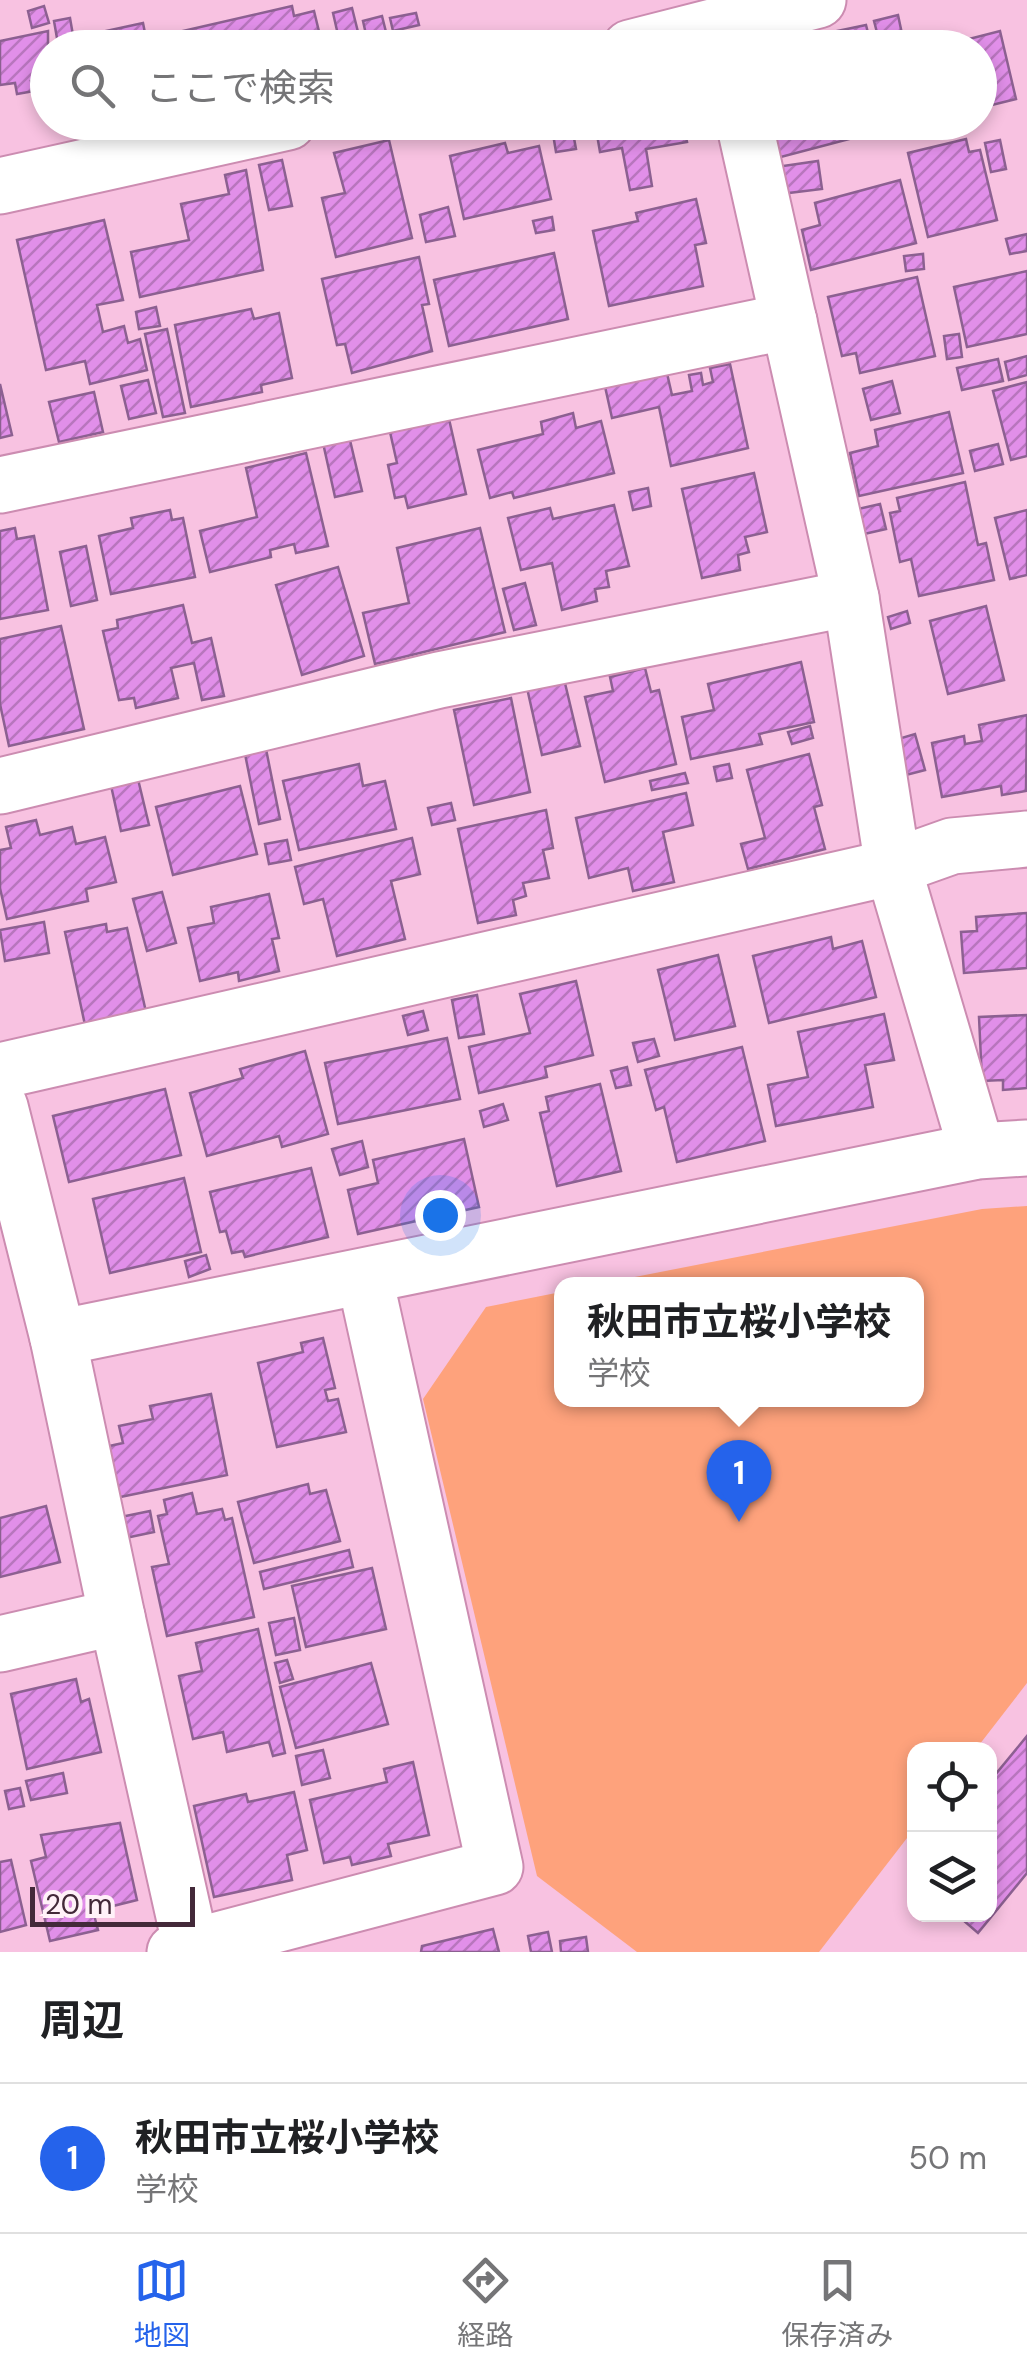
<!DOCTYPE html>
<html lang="ja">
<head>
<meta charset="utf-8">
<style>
  :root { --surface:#fff; --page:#f2f2f2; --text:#202124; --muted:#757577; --line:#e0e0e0; --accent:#2563eb }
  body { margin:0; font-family:"DM Sans","Noto Sans JP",sans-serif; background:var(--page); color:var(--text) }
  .controls { position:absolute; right:30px; bottom:30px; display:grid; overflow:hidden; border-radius:20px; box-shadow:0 5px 15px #0003 }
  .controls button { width:90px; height:90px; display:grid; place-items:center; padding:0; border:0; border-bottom:2px solid var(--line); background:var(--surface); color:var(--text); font:50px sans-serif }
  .scale { position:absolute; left:30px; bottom:25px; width:165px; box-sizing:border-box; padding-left:10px; border:5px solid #432939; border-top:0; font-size:28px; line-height:35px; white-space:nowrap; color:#432939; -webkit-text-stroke:8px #fff1f8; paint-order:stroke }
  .you { position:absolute; left:440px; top:1215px; width:35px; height:35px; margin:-25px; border:8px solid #fff; border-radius:50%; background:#1a73e8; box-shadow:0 0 0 15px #1a73e833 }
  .badge { display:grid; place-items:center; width:65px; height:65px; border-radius:50%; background:var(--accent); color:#fff; font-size:32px; font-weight:700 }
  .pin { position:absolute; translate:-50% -82px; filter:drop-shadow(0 2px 5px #0008) }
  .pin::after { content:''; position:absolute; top:52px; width:35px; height:30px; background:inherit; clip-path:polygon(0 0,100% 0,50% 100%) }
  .popup { position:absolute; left:554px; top:1277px; width:370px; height:130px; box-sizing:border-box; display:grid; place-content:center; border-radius:20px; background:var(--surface); filter:drop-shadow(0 2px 8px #0005); font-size:32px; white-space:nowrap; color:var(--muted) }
  .popup b { font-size:38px; color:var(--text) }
  .popup::after { content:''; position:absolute; left:50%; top:100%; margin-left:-20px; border:20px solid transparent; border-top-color:var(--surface) }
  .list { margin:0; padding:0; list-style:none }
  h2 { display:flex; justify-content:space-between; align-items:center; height:130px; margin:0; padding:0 40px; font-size:42px }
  h2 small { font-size:32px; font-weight:400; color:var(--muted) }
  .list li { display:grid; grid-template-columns:65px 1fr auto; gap:30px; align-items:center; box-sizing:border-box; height:150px; padding:0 40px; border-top:2px solid var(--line) }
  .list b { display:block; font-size:38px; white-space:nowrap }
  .list p { margin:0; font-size:32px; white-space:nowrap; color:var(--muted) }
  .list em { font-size:32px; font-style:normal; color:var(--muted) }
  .icon { flex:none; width:55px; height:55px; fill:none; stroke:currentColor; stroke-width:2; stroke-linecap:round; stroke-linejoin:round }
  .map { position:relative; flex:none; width:1027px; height:1952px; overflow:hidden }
  .search { position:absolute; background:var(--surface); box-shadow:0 5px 15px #0003; left:30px; right:30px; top:30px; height:110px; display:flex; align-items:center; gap:25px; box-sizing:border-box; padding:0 35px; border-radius:55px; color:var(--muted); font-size:38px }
  .sheet { height:280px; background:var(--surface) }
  nav { display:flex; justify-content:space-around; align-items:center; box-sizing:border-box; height:140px; border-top:2px solid var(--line); background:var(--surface); font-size:28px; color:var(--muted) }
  nav a { display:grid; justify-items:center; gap:5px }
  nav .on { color:var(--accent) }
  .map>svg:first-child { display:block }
  .garden { fill:#fea27c }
  .building { fill:url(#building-hatch); stroke:#8c6091; stroke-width:2.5 }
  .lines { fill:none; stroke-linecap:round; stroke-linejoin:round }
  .minor-casing { stroke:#cc8cb1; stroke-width:59 }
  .minor { stroke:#fff; stroke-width:55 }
</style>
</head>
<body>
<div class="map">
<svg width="1027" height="1952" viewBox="0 0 1027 1952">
  <defs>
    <pattern id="building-hatch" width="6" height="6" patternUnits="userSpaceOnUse" patternTransform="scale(2.5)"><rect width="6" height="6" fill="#e18fe9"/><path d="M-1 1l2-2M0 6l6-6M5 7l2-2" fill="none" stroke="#b875be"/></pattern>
  </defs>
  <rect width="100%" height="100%" fill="#f8c2e1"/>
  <!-- garden -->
  <path class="garden" d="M1027 1206V1683L976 1749 914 1750V1829L819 1952H637L537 1876 423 1399 486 1307 561 1292 562 1400H916V1284H599L982 1209Z"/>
  <!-- building -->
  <g class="building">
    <path d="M44 6 49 23 32 28 28 11Z"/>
    <path d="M292 6 294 16 314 11 323 48H173L170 34Z"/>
    <path d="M352 8 362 48H341L333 13Z"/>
    <path d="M416 13 419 25 393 31 390 18Z"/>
    <path d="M898 15 905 48H881L874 21Z"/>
    <path d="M382 16 390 48H369L363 21Z"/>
    <path d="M70 18 74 41 58 44 54 21Z"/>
    <path d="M143 23 148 48H85L83 36Z"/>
    <path d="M866 25 870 41 826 48 823 34Z"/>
    <path d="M48 31V78L31 81 34 91 17 94 15 83 0 85V41Z"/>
    <path d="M1000 31 1016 99 980 108V48H934Z"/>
    <path d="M551 122H571L576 149 556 152Z"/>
    <path d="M683 122 687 142 646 149 652 186 630 190 622 148 600 152 595 123Z"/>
    <path d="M768 122H886L887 129 777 158Z"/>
    <path d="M966 139 969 152 980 150 997 220 928 237 908 153Z"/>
    <path d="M389 140 412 238 336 257 322 198 345 193 334 153Z"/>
    <path d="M1000 140 1006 169 991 172 985 143Z"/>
    <path d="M505 143 508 153 539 146 551 199 464 219 450 156Z"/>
    <path d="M282 160 292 206 269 210 259 165Z"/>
    <path d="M818 161 822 189 780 194 776 167Z"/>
    <path d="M246 170 263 270 140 297 131 252 189 240 181 204 229 194 225 175Z"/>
    <path d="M900 180 916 243 811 270 802 230 820 225 815 203Z"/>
    <path d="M696 199 706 243 695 245 703 286 609 306 593 231 638 221 636 213Z"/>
    <path d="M448 207 455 236 426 242 420 215Z"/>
    <path d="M552 217 554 230 536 233 533 221Z"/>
    <path d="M104 220 123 300 97 305 103 332 124 326 128 343 140 339 147 370 90 384 85 361 46 370 17 240Z"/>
    <path d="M1027 234V251L1010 254 1006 239Z"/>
    <path d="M554 253 568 319 449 346 434 280Z"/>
    <path d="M923 254 924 269 906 271 904 256Z"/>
    <path d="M419 257 429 304 422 305 432 351 352 373 345 344 337 345 322 279Z"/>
    <path d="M1027 271V334L967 347 954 287Z"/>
    <path d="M917 277 935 356 860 373 856 353 842 356 828 297Z"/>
    <path d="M156 307 160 326 139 329 136 312Z"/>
    <path d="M251 309 254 319 279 313 292 378 261 385 262 392 191 407 175 325Z"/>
    <path d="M167 329 185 413 163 417 145 334Z"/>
    <path d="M959 334 962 357 947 359 944 336Z"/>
    <path d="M1027 356V375L1009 380 1005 362Z"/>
    <path d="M998 359 1003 381 962 390 957 368Z"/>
    <path d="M730 364 748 448 671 466 659 407 612 418 604 382 666 369 672 395 692 391 689 375 701 373 703 385 713 382 710 368Z"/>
    <path d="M148 380 156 413 129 419 121 386Z"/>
    <path d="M892 381 900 413 871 420 863 389Z"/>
    <path d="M1027 382V456L1011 460 993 391Z"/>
    <path d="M0 384 12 435 0 438Z"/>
    <path d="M94 392 103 432 59 442 49 402Z"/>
    <path d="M949 412 963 473 859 496 850 453 878 446 875 430Z"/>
    <path d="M573 413 576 428 601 421 614 473 514 498 512 492 490 498 478 450 543 434 541 422Z"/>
    <path d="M449 419 466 494 408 508 405 496 395 498 388 465 397 463 390 432Z"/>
    <path d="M349 436 362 491 335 497 323 443Z"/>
    <path d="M998 444 1003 464 975 471 970 451Z"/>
    <path d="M306 453 328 546 296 553 294 544 270 550 271 557 210 572 200 531 257 517 246 468Z"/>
    <path d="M754 473 767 532 745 537 749 552 738 555 740 570 702 578 682 489Z"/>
    <path d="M965 482 978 545 986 543 994 580 919 596 911 559 900 562 890 513 900 511 897 498Z"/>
    <path d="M648 488 651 506 633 510 629 492Z"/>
    <path d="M880 504 886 529 851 537 845 512Z"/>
    <path d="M614 505 629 566 606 571 609 587 595 589 597 601 562 610 552 563 521 570 508 518 550 508 553 519Z"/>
    <path d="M170 510 172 520 183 518 195 577 111 594 99 536 133 528 131 518Z"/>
    <path d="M1027 510V575L1010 579 995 518Z"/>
    <path d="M15 528 17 539 34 536 48 610 0 619V531Z"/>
    <path d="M480 528 505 632 375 664 363 613 409 603 397 548Z"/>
    <path d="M86 546 97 600 71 606 60 552Z"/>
    <path d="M338 567 364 656 302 675 276 585Z"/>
    <path d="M525 583 536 625 514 630 503 589Z"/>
    <path d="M183 605 192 643 211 638 224 696 202 700 194 663 171 668 178 698 136 708 134 698 119 700 103 631 118 628 117 620Z"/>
    <path d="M986 606 1004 680 948 694 930 621Z"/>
    <path d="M907 611 910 623 891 629 888 617Z"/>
    <path d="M61 626 84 729 9 746 0 704V639Z"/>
    <path d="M801 662 814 722 759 734 762 744 691 759 682 717 714 710 708 684Z"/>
    <path d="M645 668 651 692 659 690 676 764 605 782 585 697 613 691 610 677Z"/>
    <path d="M564 679 580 746 542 755 527 688Z"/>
    <path d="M511 698 530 792 474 805 454 710Z"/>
    <path d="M1027 715 1026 791 1002 795 1001 786 942 797 932 743 964 736 965 744 982 741 979 725Z"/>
    <path d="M810 726 813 738 792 744 788 732Z"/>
    <path d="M915 734 925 770 906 775 898 739Z"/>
    <path d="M266 749 280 819 259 824 245 754Z"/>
    <path d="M809 754 822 805 814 807 825 849 748 869 741 844 765 838 747 770Z"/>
    <path d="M359 764 363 786 385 781 396 829 299 850 283 781Z"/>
    <path d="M729 764 732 778 717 781 714 767Z"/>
    <path d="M685 773 688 783 652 790 650 781Z"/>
    <path d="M137 775 149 825 121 831 110 781Z"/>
    <path d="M240 786 257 854 173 875 156 807Z"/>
    <path d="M686 793 693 825 663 832 674 882 633 891 628 868 589 878 576 818Z"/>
    <path d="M451 803 455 820 432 825 428 808Z"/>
    <path d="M546 810 553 848 543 850 549 878 523 883 526 896 513 900 516 915 478 923 458 829Z"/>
    <path d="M36 820 40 835 72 827 76 844 105 837 116 882 86 889 88 901 7 919 0 888V850L11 848 6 827Z"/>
    <path d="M412 838 420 874 391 881 405 939 337 956 323 899 304 904 295 867Z"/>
    <path d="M287 840 291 860 269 864 265 844Z"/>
    <path d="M162 892 176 943 147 951 133 899Z"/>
    <path d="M269 894 279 938 272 939 279 971 239 981 238 972 200 981 188 928 214 923 211 907Z"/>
    <path d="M1027 913V968L964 973 961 932 977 931 976 917Z"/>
    <path d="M44 922 49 953 5 961 0 930Z"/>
    <path d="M106 924 107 932 127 928 146 1012 85 1025 65 932Z"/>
    <path d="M831 937 833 949 862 941 876 997 769 1023 753 956Z"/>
    <path d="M718 955 735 1026 675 1040 658 970Z"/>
    <path d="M576 981 593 1055 545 1067 547 1077 479 1093 469 1047 530 1033 520 994Z"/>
    <path d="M477 995 484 1034 459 1038 452 1000Z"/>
    <path d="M423 1011 428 1030 408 1035 403 1016Z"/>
    <path d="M884 1014 894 1060 865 1065 873 1107 776 1126 768 1085 808 1077 798 1032Z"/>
    <path d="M1027 1015V1088L1003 1090V1080L982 1081 979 1017Z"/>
    <path d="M447 1038 460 1099 338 1124 325 1063Z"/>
    <path d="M654 1039 659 1056 638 1062 633 1043Z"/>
    <path d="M742 1047 765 1141 677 1162 664 1107 656 1110 645 1070Z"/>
    <path d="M305 1051 328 1134 282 1147 279 1136 207 1156 190 1093 243 1078 240 1069Z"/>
    <path d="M627 1067 631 1085 616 1088 611 1071Z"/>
    <path d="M600 1084 621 1171 557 1186 540 1113 549 1111 546 1097Z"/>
    <path d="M165 1089 181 1155 69 1182 53 1116Z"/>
    <path d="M503 1104 508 1120 484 1127 480 1111Z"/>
    <path d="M464 1139 479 1207 358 1234 348 1190 378 1183 373 1160Z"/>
    <path d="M362 1141 368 1167 340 1175 332 1149Z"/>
    <path d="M311 1168 328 1237 245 1257 243 1251 232 1253 226 1231 220 1232 210 1192Z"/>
    <path d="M184 1178 201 1252 110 1273 93 1199Z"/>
    <path d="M206 1255 210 1269 189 1277 185 1261Z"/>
    <path d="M323 1338 335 1388 325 1390 328 1401 338 1399 346 1432 277 1447 258 1363 303 1352 301 1343Z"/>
    <path d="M211 1394 227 1475 101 1501 91 1450 123 1443 119 1426 153 1419 150 1406Z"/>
    <path d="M308 1484 310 1494 326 1490 340 1541 254 1563 238 1502Z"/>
    <path d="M192 1493 197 1514 222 1509 225 1520 232 1518 254 1617 167 1636 152 1567 169 1564 158 1516 167 1514 164 1500Z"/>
    <path d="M46 1506 60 1562 0 1577V1518Z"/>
    <path d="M150 1511 154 1532 116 1540 111 1519Z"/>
    <path d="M349 1550 353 1567 264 1589 260 1572Z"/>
    <path d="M372 1568 386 1629 306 1647 292 1586Z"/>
    <path d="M294 1618 300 1650 276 1655 269 1623Z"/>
    <path d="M258 1629 285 1753 273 1756 269 1742 227 1752 223 1732 193 1739 179 1676 202 1671 196 1643Z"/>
    <path d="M287 1660 293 1679 280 1683 275 1663Z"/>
    <path d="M371 1663 388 1724 296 1748 280 1687Z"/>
    <path d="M76 1679 81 1702 89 1699 101 1752 27 1769 11 1694Z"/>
    <path d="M1027 1736V1873L978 1933 956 1914H990V1781Z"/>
    <path d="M323 1750 330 1778 302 1785 296 1756Z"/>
    <path d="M413 1762 429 1835 388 1844 391 1856 352 1865 350 1857 324 1863 310 1800 387 1782 384 1769Z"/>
    <path d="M63 1773 67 1793 31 1800 26 1781Z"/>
    <path d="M20 1788 24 1806 9 1809 5 1791Z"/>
    <path d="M294 1792 307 1850 287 1855 292 1880 214 1897 194 1806 246 1794 248 1802Z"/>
    <path d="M120 1823 137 1900 93 1911 98 1930 50 1941 31 1861 46 1857 41 1835Z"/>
    <path d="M11 1860 26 1925 0 1932V1862Z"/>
    <path d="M493 1929 499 1952H421L422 1946Z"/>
    <path d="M548 1932 552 1952H531L528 1936Z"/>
    <path d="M586 1937 588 1952H561L560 1941Z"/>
  </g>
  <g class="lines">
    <defs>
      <g id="minor">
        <path d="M630 48 818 0"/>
        <path d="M744 122 851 598 893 867 977 1151"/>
        <path d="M0 186 288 122"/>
        <path d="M0 485 789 321"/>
        <path d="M0 786 439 680 851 598"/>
        <path d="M0 1071 893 867 952 846 1027 839"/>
        <path d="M0 1107 58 1338 117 1617"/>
        <path d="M58 1338 977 1151 1027 1148"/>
        <path d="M0 1644 117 1617 191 1947 175 1952"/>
        <path d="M191 1947 495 1867 365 1279"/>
      </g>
    </defs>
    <!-- minor casing -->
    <use href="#minor" class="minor-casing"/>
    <!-- minor -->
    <use href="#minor" class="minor"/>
  </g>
</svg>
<div class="controls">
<button><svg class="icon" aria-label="locate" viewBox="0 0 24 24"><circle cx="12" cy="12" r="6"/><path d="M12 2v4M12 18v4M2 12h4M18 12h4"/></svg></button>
<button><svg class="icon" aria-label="layers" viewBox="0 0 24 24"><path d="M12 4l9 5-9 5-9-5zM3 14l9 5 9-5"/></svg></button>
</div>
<div class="scale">20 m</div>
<div class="you"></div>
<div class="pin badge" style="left:739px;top:1522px">1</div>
<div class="popup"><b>秋田市立桜小学校</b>学校</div>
<div class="search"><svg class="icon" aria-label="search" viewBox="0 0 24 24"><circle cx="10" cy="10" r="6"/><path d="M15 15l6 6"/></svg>ここで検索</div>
</div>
<section class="sheet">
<h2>周辺<small></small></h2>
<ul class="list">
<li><span class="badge">1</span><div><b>秋田市立桜小学校</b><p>学校</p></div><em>50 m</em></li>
</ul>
</section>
<nav>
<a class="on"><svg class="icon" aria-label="map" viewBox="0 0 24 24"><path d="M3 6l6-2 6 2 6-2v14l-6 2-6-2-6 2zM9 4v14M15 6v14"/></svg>地図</a>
<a><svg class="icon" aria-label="directions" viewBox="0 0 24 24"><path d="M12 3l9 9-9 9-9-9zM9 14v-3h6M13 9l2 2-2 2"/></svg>経路</a>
<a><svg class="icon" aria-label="saved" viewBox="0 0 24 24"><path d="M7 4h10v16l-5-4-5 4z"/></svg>保存済み</a>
</nav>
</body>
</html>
